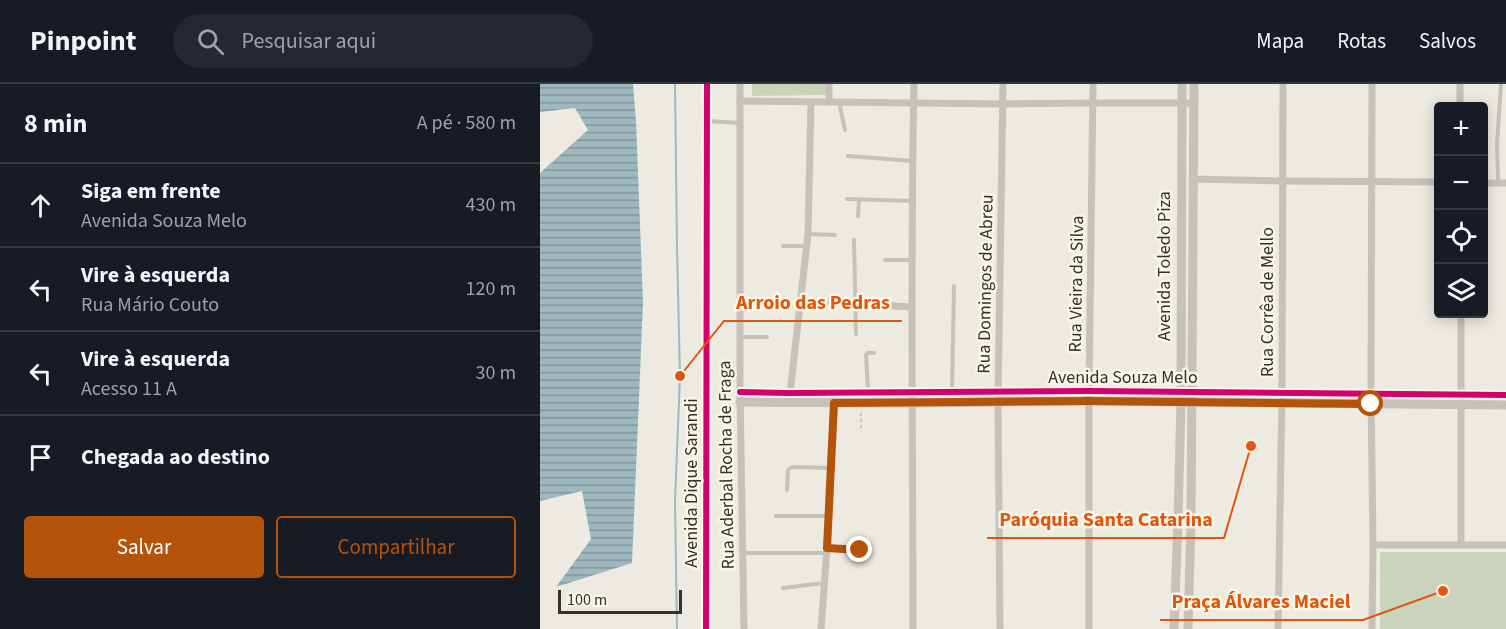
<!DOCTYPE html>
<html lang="pt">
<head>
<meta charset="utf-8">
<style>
  :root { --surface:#171b24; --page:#242831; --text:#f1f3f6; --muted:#9ea1a6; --line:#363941; --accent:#b45309 }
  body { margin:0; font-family:"Source Sans 3",sans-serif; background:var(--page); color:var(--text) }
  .controls { position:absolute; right:18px; top:18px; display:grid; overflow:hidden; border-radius:6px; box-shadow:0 3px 15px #0003 }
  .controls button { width:54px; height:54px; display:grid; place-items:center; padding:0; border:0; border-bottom:2px solid var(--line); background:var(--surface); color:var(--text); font:30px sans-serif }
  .scale { position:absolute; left:18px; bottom:15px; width:124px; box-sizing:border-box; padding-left:6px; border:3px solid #373028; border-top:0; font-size:16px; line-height:21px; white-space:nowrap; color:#373028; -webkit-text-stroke:4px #faf5e9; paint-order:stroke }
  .stop { position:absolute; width:18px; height:18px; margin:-14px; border:4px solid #b45309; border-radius:50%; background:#fff }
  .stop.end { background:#b45309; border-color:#fff; box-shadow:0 2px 6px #0008 }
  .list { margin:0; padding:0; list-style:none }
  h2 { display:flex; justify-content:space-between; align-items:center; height:78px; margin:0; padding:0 24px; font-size:26px }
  h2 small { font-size:20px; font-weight:400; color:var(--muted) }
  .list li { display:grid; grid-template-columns:39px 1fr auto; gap:18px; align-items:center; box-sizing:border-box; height:84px; padding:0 24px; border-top:2px solid var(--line) }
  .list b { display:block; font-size:22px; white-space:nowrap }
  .list p { margin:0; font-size:20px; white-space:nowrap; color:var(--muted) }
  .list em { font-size:20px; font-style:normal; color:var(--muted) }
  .actions { display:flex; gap:12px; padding:18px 24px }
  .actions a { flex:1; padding:14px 0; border:2px solid var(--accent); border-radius:6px; text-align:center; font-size:21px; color:var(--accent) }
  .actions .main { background:var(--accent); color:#fff }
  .icon { flex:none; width:33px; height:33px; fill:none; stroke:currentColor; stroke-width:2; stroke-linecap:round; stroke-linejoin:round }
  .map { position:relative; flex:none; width:966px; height:545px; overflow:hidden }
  header { display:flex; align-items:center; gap:36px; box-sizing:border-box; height:84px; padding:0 30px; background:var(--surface); border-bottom:2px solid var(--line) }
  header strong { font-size:28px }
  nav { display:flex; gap:33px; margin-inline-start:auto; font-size:21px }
  .search { width:420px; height:54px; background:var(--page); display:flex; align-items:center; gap:15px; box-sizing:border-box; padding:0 21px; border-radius:33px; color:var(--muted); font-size:22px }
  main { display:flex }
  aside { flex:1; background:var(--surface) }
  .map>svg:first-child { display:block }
  .green { fill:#cad3bb }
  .water { fill:url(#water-rules) }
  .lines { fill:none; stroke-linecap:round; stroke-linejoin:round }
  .stream { stroke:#9db8be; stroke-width:2 }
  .path { stroke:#bfbab2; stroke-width:1.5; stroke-dasharray:3 3; stroke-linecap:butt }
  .service { stroke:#c6c2ba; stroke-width:4 }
  .minor { stroke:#c6c2ba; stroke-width:7 }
  .tertiary { stroke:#c6c2ba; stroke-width:9 }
  .cycleway-casing { stroke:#faf5e9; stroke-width:10 }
  .cycleway { stroke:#d6006c; stroke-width:6 }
  .route { stroke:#b45309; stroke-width:8 }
  .labels { text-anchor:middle; stroke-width:5; stroke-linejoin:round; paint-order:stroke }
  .street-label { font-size:18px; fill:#373028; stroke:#faf5e9 }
  .leader { fill:none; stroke:#df570d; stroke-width:2 }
  .callout-dot { fill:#df570d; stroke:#faf5e9; stroke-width:2 }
  .callout-label { font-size:20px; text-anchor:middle; font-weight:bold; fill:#df570d; stroke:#faf5e9; stroke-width:5; stroke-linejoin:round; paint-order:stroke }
</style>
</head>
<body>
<header>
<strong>Pinpoint</strong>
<div class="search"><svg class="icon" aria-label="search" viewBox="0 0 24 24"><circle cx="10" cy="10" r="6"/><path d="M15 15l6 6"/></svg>Pesquisar aqui</div>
<nav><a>Mapa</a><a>Rotas</a><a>Salvos</a></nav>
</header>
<main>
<aside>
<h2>8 min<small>A pé · 580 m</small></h2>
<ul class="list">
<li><svg class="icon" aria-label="ahead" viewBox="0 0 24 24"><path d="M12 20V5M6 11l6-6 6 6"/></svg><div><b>Siga em frente</b><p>Avenida Souza Melo</p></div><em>430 m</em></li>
<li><svg class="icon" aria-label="left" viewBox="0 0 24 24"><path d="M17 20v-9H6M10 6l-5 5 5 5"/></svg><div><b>Vire à esquerda</b><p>Rua Mário Couto</p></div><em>120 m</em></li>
<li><svg class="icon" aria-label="left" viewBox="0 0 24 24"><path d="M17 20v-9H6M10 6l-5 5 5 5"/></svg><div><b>Vire à esquerda</b><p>Acesso 11 A</p></div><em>30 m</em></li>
<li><svg class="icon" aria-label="arrive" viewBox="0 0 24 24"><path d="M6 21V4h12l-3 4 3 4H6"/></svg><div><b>Chegada ao destino</b></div></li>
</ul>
<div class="actions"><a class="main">Salvar</a><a>Compartilhar</a></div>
</aside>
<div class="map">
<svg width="966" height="545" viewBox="0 0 966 545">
  <defs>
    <pattern id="water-rules" width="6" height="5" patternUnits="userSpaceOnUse" patternTransform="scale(1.5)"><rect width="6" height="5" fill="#9db8be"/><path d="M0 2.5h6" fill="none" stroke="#81969a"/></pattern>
  </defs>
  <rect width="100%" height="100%" fill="#edeae1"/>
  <!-- green -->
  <g class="green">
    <path d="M212 0H287V11L212 12Z"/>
    <rect x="840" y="468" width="126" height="77"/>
  </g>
  <!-- water -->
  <path class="water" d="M0 0H93L96 37 103 219 92 479 16 503 51 455 42 407 0 417V89L48 46 35 24 0 28Z"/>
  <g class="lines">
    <!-- stream -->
    <path class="stream" d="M135 0 137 163 140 292 135 417 137 545"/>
    <!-- path -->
    <path class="path" d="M321 344V329"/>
    <!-- service -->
    <g class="service">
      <path d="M299 18 305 46"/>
      <path d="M168 37 199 39"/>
      <path d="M308 72 373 77"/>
      <path d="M958 98 957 60 961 0"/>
      <path d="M307 115 372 117"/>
      <path d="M318 132 319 115"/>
      <path d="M269 150 295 151"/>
      <path d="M314 156 316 250"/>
      <path d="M243 162H266"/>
      <path d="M345 176H372"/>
      <path d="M201 253H227"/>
      <path d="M328 306 326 271 328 269H334"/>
      <path d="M412 306 414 202"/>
      <path d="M247 406 248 386 252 383 291 384"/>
      <path d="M236 432H288"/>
      <path d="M288 464 320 466"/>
      <path d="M203 469H287"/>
      <path d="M243 504 284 499"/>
    </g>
    <!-- minor -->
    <g class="minor">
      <path d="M200 0V308L204 545"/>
      <path d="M289 0V17"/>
      <path d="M832 0 831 309 833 461 832 545"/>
      <path d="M200 17 463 20 553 19H653"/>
      <path d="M920 22V0"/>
      <path d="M653 95 743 97 898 98"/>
      <path d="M944 99H966"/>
      <path d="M259 216 371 223"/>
      <path d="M249 318 268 150 271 18"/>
      <path d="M833 461H966"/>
      <path d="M921 461V230"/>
      <path d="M166 545 167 0"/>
      <path d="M281 545 287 464 294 315"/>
      <path d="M373 545C373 363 370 182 374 0"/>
      <path d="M460 545 458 318 463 0"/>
      <path d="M549 545V307L553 0"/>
      <path d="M738 545 742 308 743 0"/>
    </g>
    <!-- tertiary -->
    <g class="tertiary">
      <path d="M200 308 249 309 549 307 966 311"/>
      <path d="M200 318 373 319 549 317 966 321"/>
      <path d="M634 545 638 435 641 318 642 0"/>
      <path d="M648 545 651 435 654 0"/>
    </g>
    <defs>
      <g id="cycleway">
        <path d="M200 308 249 309 549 307 966 311"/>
        <path d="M166 545 167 0"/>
      </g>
    </defs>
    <!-- cycleway casing -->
    <use href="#cycleway" class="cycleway-casing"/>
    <!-- cycleway -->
    <use href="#cycleway" class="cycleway"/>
  </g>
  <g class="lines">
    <!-- route -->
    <path class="route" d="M320 466 287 464 294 319 549 317 831 320"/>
  </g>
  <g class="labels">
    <!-- street labels -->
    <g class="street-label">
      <text transform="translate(624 182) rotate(-90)" y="6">Avenida Toledo Piza</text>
      <text transform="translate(445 200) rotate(-89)" y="6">Rua Domingos de Abreu</text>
      <text transform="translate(536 200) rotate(-89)" y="6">Rua Vieira da Silva</text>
      <text transform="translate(727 218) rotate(-90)" y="6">Rua Corrêa de Mello</text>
      <text x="583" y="299">Avenida Souza Melo</text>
      <text transform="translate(186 381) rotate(-91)" y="6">Rua Aderbal Rocha de Fraga</text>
      <text transform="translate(151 399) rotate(-90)" y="6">Avenida Dique Sarandi</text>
    </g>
  </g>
  <!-- callouts -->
  <path class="leader" d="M140 292L184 237H362M711 362L684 454H447M903 507L823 536H620"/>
  <g class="callout-dot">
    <circle cx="140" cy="292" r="6"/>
    <circle cx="711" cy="362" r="6"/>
    <circle cx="903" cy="507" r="6"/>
  </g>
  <g class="callout-label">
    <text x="273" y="225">Arroio das Pedras</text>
    <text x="566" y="442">Paróquia Santa Catarina</text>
    <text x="721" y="524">Praça Álvares Maciel</text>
  </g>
</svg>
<div class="controls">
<button>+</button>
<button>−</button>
<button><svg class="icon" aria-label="locate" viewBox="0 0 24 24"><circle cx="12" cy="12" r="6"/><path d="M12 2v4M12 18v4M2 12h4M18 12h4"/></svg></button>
<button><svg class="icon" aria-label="layers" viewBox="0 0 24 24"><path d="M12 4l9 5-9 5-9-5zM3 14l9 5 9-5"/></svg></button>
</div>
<div class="scale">100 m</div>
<div class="stop" style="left:831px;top:320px"></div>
<div class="stop end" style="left:320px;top:466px"></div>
</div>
</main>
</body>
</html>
